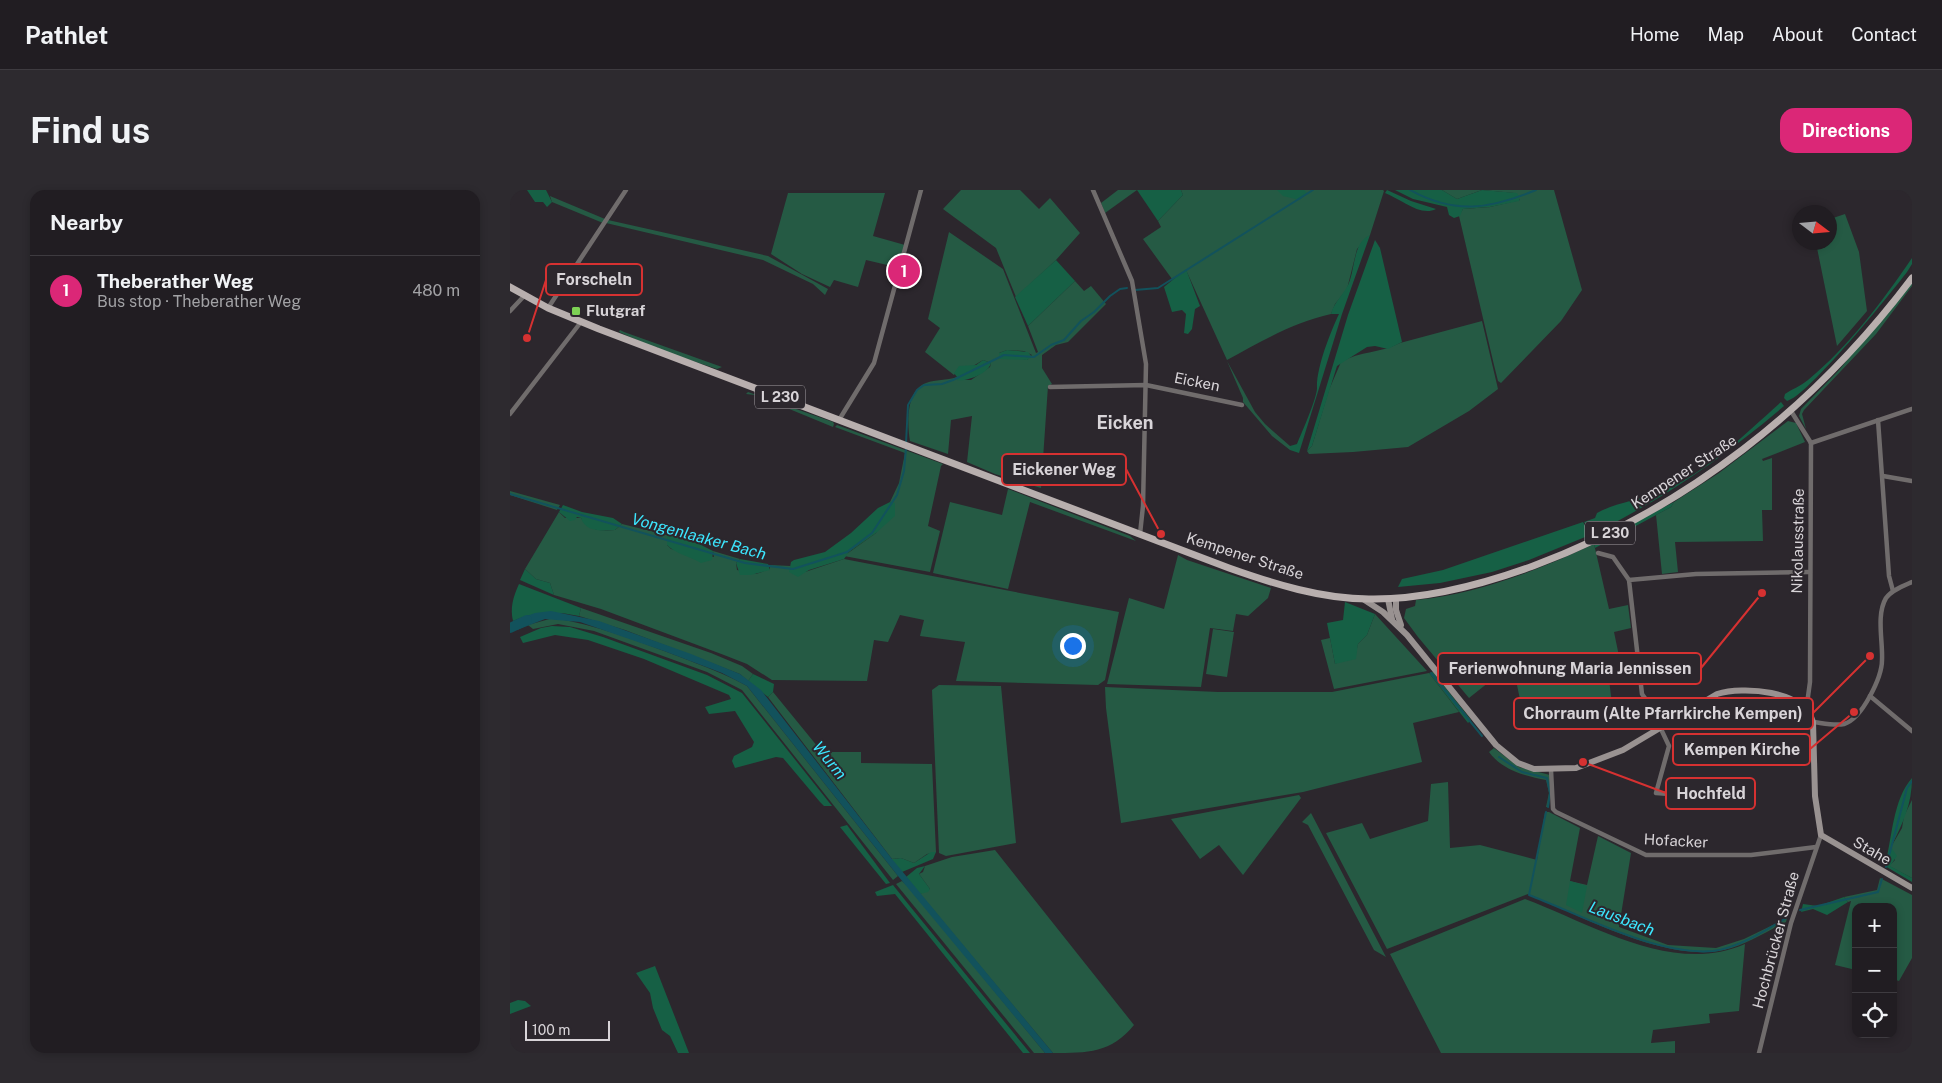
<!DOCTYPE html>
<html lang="en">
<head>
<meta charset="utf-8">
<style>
  :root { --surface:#211d22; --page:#2d2a2f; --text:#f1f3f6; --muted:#a2a2a5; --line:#3e3b40; --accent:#db2777 }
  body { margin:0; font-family:"Public Sans",sans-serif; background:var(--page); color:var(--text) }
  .controls { position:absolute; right:15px; bottom:15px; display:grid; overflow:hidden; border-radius:10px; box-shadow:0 2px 8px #0003 }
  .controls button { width:45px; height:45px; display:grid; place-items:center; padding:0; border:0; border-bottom:1px solid var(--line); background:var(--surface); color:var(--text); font:25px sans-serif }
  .compass { position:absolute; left:1282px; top:15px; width:45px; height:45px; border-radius:50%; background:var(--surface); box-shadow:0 2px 8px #0003; rotate:106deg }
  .scale { position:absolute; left:15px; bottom:12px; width:85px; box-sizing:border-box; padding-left:5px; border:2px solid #d8d4d8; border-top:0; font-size:14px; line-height:18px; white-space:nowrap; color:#d8d4d8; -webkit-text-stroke:4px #2c272d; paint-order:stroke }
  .you { position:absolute; left:562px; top:455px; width:18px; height:18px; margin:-12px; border:4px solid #fff; border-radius:50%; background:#1a73e8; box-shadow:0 0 0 8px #1a73e833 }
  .badge { display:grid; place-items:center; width:32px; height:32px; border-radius:50%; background:var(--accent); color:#fff; font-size:16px; font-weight:700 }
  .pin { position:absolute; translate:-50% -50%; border:2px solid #fff; box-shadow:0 1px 5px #0006 }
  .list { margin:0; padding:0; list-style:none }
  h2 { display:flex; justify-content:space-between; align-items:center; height:65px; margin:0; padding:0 20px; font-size:21px }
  h2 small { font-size:16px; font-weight:400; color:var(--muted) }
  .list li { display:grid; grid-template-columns:32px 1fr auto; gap:15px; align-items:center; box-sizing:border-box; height:70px; padding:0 20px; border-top:1px solid var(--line) }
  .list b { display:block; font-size:19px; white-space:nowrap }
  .list p { margin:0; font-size:16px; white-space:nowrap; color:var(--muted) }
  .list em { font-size:16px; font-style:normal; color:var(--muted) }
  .icon { flex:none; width:28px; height:28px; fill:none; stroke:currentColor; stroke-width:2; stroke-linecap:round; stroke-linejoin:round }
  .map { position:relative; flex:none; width:1402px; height:863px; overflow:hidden; border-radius:15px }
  header { display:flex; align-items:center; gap:30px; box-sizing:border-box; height:70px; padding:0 25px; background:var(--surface); border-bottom:1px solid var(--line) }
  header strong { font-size:24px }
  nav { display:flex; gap:28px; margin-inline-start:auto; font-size:18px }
  .intro { display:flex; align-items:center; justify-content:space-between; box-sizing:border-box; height:120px; padding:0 30px }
  h1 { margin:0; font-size:35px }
  .button { padding:12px 22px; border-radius:15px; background:var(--accent); color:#fff; font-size:18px; font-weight:700 }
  main { display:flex; gap:30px; padding:0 30px }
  aside { flex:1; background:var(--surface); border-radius:15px; box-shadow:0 2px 8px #0003 }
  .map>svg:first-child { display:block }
  .green { fill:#255a44; fill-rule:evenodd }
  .forest { fill:#166045 }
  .water { fill:#12525c }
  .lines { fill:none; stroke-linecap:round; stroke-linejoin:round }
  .stream { stroke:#12525c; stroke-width:2 }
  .river { stroke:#12525c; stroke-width:10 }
  .street { stroke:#706c6c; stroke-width:4.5 }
  .secondary { stroke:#999291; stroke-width:6 }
  .primary { stroke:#b8afae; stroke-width:7 }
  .poi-dot { fill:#7dd154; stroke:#2c272d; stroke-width:2 }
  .labels { text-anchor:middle; stroke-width:4; stroke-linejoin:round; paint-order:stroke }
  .shield { fill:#2c272d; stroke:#a4a0a5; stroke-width:1 }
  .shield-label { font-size:14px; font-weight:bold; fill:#d8d4d8 }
  .poi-label { font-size:15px; font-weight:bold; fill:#d8d4d8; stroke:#2c272d; text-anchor:start }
  .street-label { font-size:15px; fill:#d8d4d8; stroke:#2c272d }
  .water-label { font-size:16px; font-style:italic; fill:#3ce6fe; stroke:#2c272d }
  .quarter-label { font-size:18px; font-weight:bold; fill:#d8d4d8; stroke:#2c272d }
  .leader { fill:none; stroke:#d63131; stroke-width:2 }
  .callout-dot { fill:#d63131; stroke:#2c272d; stroke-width:2 }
  .callout { fill:#2c272d; stroke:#d63131; stroke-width:2 }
  .callout-label { font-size:16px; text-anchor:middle; font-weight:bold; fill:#d8d4d8 }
</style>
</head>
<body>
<header>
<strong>Pathlet</strong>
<nav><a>Home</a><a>Map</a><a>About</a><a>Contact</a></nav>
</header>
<div class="intro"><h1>Find us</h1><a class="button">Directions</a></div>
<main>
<aside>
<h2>Nearby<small></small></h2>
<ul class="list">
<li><span class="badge">1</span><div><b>Theberather Weg</b><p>Bus stop · Theberather Weg</p></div><em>480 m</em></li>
</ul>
</aside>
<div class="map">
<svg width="1402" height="863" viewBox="0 0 1402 863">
  <rect width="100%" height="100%" fill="#2c272d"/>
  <!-- green -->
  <g class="green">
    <path d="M451 0H510L529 19 540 8 570 43 546 70 506 107 486 58 433 19Z"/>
    <path d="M608 0H627L595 23 591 13Z"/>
    <path d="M671 0H873L874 1 860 45 847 59 837 99 825 114 821 124C784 132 750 152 717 170L676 80 662 89 633 49 651 37 648 31 673 5Z"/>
    <path d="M932 0H1044L1072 100 1051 131 991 193 988 191 984 175 949 26 953 19 980 17 1010 10 1004 3 972 0 947 9Z"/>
    <path d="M278 3H375L363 46 395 55 390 78 356 70 348 97 324 90 320 97 292 84 261 64Z"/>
    <path d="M40 6 95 29 93 33 42 12Z"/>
    <path d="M1335 24 1349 62 1357 121 1327 156 1306 53 1320 52V29Z"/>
    <path d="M98 30 258 66 318 99 315 105 303 94 253 70 96 33Z"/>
    <path d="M439 42 493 79 526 163 528 162 518 136 565 91 574 101 581 96 596 114 558 152 546 155 532 165V178L542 194 538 196 531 298 485 284 457 272 462 226 441 230 438 264 400 251C397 234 396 200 416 193 426 189 436 191 447 187V190H461L480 177 481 173 473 170 463 176H450L444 185 415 162 430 138 418 129ZM497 160 514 161 522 165 517 170 489 163Z"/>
    <path d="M1402 91V96L1366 144 1294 220 1292 224 1296 239 1289 226 1291 219 1329 180Z"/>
    <path d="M972 131 988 199 959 221 898 257 843 262 799 264 797 261 802 256 819 200 831 172C850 161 871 163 890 153Z"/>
    <path d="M110 140 114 142 212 177 207 179 147 159 148 157H143L109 142Z"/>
    <path d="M717 171 745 222 755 234 780 256V260L762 246 733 212V208Z"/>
    <path d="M238 202 323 232 324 234 323 237 245 205 236 204Z"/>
    <path d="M1278 231 1286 233 1295 252 1252 269 1253 271 1262 268V320H1252L1253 351 1165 352 1168 382 1152 384 1146 325 1161 317 1164 312 1209 283Z"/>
    <path d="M327 235 433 274 431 276 418 336 430 341 420 382 334 366 366 343 385 314 380 312 389 293 395 263 325 237Z"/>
    <path d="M498 299 620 346 626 351 520 312 498 399 423 383 440 312 492 325Z"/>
    <path d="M0 301 50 315 47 320 0 305Z"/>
    <path d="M49 322 55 328H71C80 341 90 341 105 340L112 334 157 345V355L161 359 204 367 203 361 230 369 226 373 227 380 246 384 260 379V375L281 376 295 382 334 369 609 422 595 490 588 495 446 491 455 452 410 446 414 430 390 425 378 452 364 450 357 491 262 490 237 474 214 465 91 419 44 405 40 393 26 389 15 379Z"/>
    <path d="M1084 354 1099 419 1118 415 1121 438 1104 442 1109 466 1020 488 1008 469 959 508 908 447 894 428 896 419 905 416 906 410C967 404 1029 380 1084 354Z"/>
    <path d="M668 365 677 370 761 398 758 408 738 426 726 424 723 441 700 438 691 497 597 494 619 408 654 419Z"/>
    <path d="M71 418 201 463 232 476 243 484 238 491 230 484 115 440 69 426Z"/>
    <path d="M865 424 917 481 824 499 811 450 820 448 825 474 846 463 848 454 857 445Z"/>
    <path d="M43 428C87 435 128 451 170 467 193 476 216 484 237 496L388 686 383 690 232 500 197 482 84 441 48 434 23 439 18 435Z"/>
    <path d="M703 439 724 442 717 487 696 484Z"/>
    <path d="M1097 473 1102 514 1061 530 1056 517 1014 529 1007 495Z"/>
    <path d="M919 483 949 522 903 533 912 572 793 602 611 633 596 518 595 497 708 502H822Z"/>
    <path d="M429 495 491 496 506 653 436 666 429 663 422 500Z"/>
    <path d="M263 502 312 562H351V573L422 574 426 662 417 664 404 673 391 668 382 669 258 507Z"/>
    <path d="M984 558 1009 577 1040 585 1039 617H1036L1039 603 1036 590C1015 586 992 580 979 562Z"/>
    <path d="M938 592 940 658 970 655 1027 670 1035 622H1039L1070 638 1060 691 1077 695 1088 646 1121 663 1109 737 1158 755 1206 758 1234 749 1277 728 1276 732C1256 742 1236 755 1214 760 1157 773 1071 726 1018 704L877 759 816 643 852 633 860 649 918 631 921 594Z"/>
    <path d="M789 605 791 608 733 685 709 655 690 669 661 629Z"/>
    <path d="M1402 610V688L1379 676 1385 670 1381 657 1392 638 1394 626Z"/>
    <path d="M801 623 876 767 864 760 798 635 792 632Z"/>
    <path d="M485 660 624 835C601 863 578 863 543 863L410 704 420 699 409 684 413 682 415 676 442 667Z"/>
    <path d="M1370 688 1402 705V768L1389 791 1383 789V717H1346V780L1325 775 1341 711 1338 712 1334 707 1367 700Z"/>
    <path d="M392 691 400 698 535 863H524L386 694Z"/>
    <path d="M1015 709C1082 734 1163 786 1235 754L1229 821 1199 824 1200 833 1143 840 1141 853 1165 851V863H931L880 764Z"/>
  </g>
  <!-- forest -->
  <g class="forest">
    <path d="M17 0H36L42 12 37 17 33 12H25Z"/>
    <path d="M627 0H671L673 5 648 31Z"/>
    <path d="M767 0H794L797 3 790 10 773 6Z"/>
    <path d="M877 0 901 11 926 19C910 27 891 9 875 3Z"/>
    <path d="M885 0H932L947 9 972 0 1007 3 1010 8 1009 11 980 17 953 19 950 26 944 28 939 25 937 17 903 9Z"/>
    <path d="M860 45 832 124 789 263 780 260V256L787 254C792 242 807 208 807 198 806 179 820 143 829 124H821C824 111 836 103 840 90 845 75 844 52 860 45Z"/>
    <path d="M865 50 870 58 892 152 878 159 865 156 857 157 827 176 802 256 797 261 838 125Z"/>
    <path d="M1402 68V74L1397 82C1381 103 1297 207 1277 211L1274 208 1275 204C1282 199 1291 196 1298 190 1339 156 1372 112 1402 68Z"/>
    <path d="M546 70 565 91 518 136 505 107Z"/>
    <path d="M676 79 690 116 685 119 682 139 678 144 674 143 676 124 672 120 662 122 654 97Z"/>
    <path d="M497 160 518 162 522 167 517 170 490 169 489 163Z"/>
    <path d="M473 170 481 173C479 183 457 192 447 190V187L444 183 449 176 466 175Z"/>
    <path d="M1271 212 1274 216C1214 267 1152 310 1082 344L1074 332 1085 328 1087 323C1107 312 1131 310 1152 301 1197 282 1235 244 1271 212Z"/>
    <path d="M380 312 385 313V326L366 343 339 362 334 369 299 380 288 387 279 382 281 372 284 370 315 362 341 343 368 318Z"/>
    <path d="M1164 312 1161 317 1085 358 1084 354 1088 352Z"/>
    <path d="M53 315 72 322 103 328 112 334 105 340C92 341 75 342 71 328L67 327 65 330 60 331 49 322Z"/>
    <path d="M1073 332 1080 345 1019 370 982 382 930 393 888 397 892 389 933 380Z"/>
    <path d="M167 343 203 361 202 370 191 373C181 367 164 363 157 355V345Z"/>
    <path d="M230 369 258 374 260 380 241 385H230L226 373Z"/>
    <path d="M15 379 26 389 40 393 44 405 10 390Z"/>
    <path d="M9 394 71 418 69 426C46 421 25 421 3 431 0 418 3 407 9 394Z"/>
    <path d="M835 412 865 424 857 445 848 454 846 469 825 474 817 433 833 430Z"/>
    <path d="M42 436 60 437 93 447 197 485 232 503 322 616H314L310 612 273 568 266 567 225 578 222 571 224 566 242 557 244 552 225 521 199 524 195 517 221 509 219 505 134 469 78 450 45 445 13 453 10 447 31 438Z"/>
    <path d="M923 482 961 530 958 533 919 483Z"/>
    <path d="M243 484 264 494 263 502 258 507 238 491Z"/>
    <path d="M1402 588C1402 614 1393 633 1381 657L1387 666 1380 676 1402 688V692L1375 676C1382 648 1383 609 1402 588Z"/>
    <path d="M337 635 380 693 376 694 330 637Z"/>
    <path d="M421 662H426L423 669 392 682 381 671 382 669 391 668 404 673Z"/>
    <path d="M415 676 409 684 420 699 418 702 410 704 396 687 407 678Z"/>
    <path d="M1060 691 1077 696 1072 723 1056 715Z"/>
    <path d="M383 695 399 715 520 863H513L385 704 367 706 365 702Z"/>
    <path d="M1334 707 1338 712 1317 725 1303 719 1291 722 1293 714 1308 716Z"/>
    <path d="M145 776 179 863H168L160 846 152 840 143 818 140 803 126 783Z"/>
    <path d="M8 810 15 811 21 816 0 824V813Z"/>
  </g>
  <!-- water -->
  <path class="water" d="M41 421 89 431 181 464 230 484 251 500 382 669 543 863H535L388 686 237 496 212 483 154 461 70 432 35 429 7 440 3 431 25 423Z"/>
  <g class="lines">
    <!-- stream -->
    <g class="stream">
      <path d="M900 0C945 25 980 19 1026 0"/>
      <path d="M625 100 648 98 803 0"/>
      <path d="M396 253 398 215 407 200 414 195 432 194 443 190 494 165 524 167 541 155 554 150 571 131 584 122 600 106 610 99 617 98"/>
      <path d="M0 304 235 373 283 379 337 362 362 343 387 305 394 281 396 258"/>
      <path d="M921 483 972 546"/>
      <path d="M989 567 1012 582 1037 588 1040 603 1038 617"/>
      <path d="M1036 622 1019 705C1071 725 1147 766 1203 761 1228 758 1255 741 1276 728"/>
      <path d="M1376 677 1397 598 1402 591"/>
      <path d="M1290 720 1368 702 1372 689"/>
    </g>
    <!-- river -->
    <path class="river" d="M0 438 17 430"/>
    <!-- street -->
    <g class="street">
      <path d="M583 0 622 91 636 174 633 316 630 344"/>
      <path d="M38 118 116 0"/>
      <path d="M0 121 15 105"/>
      <path d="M540 197 636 195 732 215"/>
      <path d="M1281 221 1301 253"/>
      <path d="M0 224 71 132"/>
      <path d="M329 230 364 173 411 0"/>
      <path d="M1368 230 1379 386 1383 401"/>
      <path d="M1301 253 1402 219"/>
      <path d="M1373 286 1402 291"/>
      <path d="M1088 363 1103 367 1119 390"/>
      <path d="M1360 506 1402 541"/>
      <path d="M1296 521 1300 492 1301 253"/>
      <path d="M1303 532C1312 533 1325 536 1334 534 1352 529 1372 487 1372 470 1373 451 1366 425 1376 408 1382 400 1393 396 1402 392"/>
      <path d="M1155 536 1132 504 1119 390 1186 384 1300 382"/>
      <path d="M1151 539 1159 556 1146 603 1228 609"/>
      <path d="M1041 580 1043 619 1046 622 1136 665H1241L1306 657"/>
      <path d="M1249 863 1281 733 1311 645"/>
    </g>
    <!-- secondary -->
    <g class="secondary">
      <path d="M886 408V420L891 435"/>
      <path d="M853 409 873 422 897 445 986 555 1008 573 1024 579 1066 578 1113 560 1207 504C1233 496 1294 500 1303 532L1305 606 1311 645 1402 698"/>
      <path d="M878 409 882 429"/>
    </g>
    <!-- primary -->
    <path class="primary" d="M0 97 38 118 89 139 719 378C764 394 812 409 859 409 915 410 971 395 1023 376 1176 319 1304 218 1402 88"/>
  </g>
  <!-- markers -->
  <rect class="poi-dot" x="61" y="116" width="10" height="10" rx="2.5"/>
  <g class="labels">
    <!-- shield labels -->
    <g class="shield">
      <rect x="245" y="195.5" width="50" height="23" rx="4"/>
      <rect x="1075" y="331.5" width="50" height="23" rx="4"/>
    </g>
    <g class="shield-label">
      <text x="270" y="212">L 230</text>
      <text x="1100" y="348">L 230</text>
    </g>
    <!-- poi labels -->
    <g class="poi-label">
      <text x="76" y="126">Flutgraf</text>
    </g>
    <!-- street labels -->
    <g class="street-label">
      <text transform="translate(687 192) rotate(11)" y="5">Eicken</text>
      <text transform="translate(1174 282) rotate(-33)" y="5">Kempener Straße</text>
      <text transform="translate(1288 351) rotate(-89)" y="5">Nikolausstraße</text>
      <text transform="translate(735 366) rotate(18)" y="5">Kempener Straße</text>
      <text transform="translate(1166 651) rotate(3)" y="5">Hofacker</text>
      <text transform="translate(1362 661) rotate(30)" y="5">Stahe</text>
      <text transform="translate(1266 750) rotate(-75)" y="5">Hochbrücker Straße</text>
    </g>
    <!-- water labels -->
    <g class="water-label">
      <text transform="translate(189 346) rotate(15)" y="6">Vongenlaaker Bach</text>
      <text transform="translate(320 570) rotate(51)" y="6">Wurm</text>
      <text transform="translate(1112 728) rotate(21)" y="6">Lausbach</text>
    </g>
    <!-- quarter labels -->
    <g class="quarter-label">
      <text x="615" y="239">Eicken</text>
    </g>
  </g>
  <!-- callouts -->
  <path class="leader" d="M17 148L36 90M651 344L616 279M1252 403L1191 478M1360 466L1303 523M1344 522L1300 559M1073 572L1156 603"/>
  <g class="callout-dot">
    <circle cx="17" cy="148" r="5"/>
    <circle cx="651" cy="344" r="5"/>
    <circle cx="1252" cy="403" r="5"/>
    <circle cx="1360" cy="466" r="5"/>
    <circle cx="1344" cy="522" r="5"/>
    <circle cx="1073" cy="572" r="5"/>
  </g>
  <g class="callout">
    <rect x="36" y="74" width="96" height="31" rx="5"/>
    <rect x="492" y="264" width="124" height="31" rx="5"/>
    <rect x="928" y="463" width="263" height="31" rx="5"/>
    <rect x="1004" y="508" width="299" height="31" rx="5"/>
    <rect x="1163" y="544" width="137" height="31" rx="5"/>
    <rect x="1156" y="588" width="89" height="31" rx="5"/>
  </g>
  <g class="callout-label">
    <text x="84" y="95">Forscheln</text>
    <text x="554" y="285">Eickener Weg</text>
    <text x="1060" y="484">Ferienwohnung Maria Jennissen</text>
    <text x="1153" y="529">Chorraum (Alte Pfarrkirche Kempen)</text>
    <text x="1232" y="565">Kempen Kirche</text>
    <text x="1201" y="609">Hochfeld</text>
  </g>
</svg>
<div class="controls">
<button>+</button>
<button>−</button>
<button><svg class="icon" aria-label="locate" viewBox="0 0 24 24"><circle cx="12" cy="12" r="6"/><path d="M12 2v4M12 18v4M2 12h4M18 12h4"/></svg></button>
</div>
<svg class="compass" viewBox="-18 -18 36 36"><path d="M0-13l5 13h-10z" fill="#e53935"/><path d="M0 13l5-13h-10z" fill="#a2a2a5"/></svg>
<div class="scale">100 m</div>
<div class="you"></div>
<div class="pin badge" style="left:394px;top:81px">1</div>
</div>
</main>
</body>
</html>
